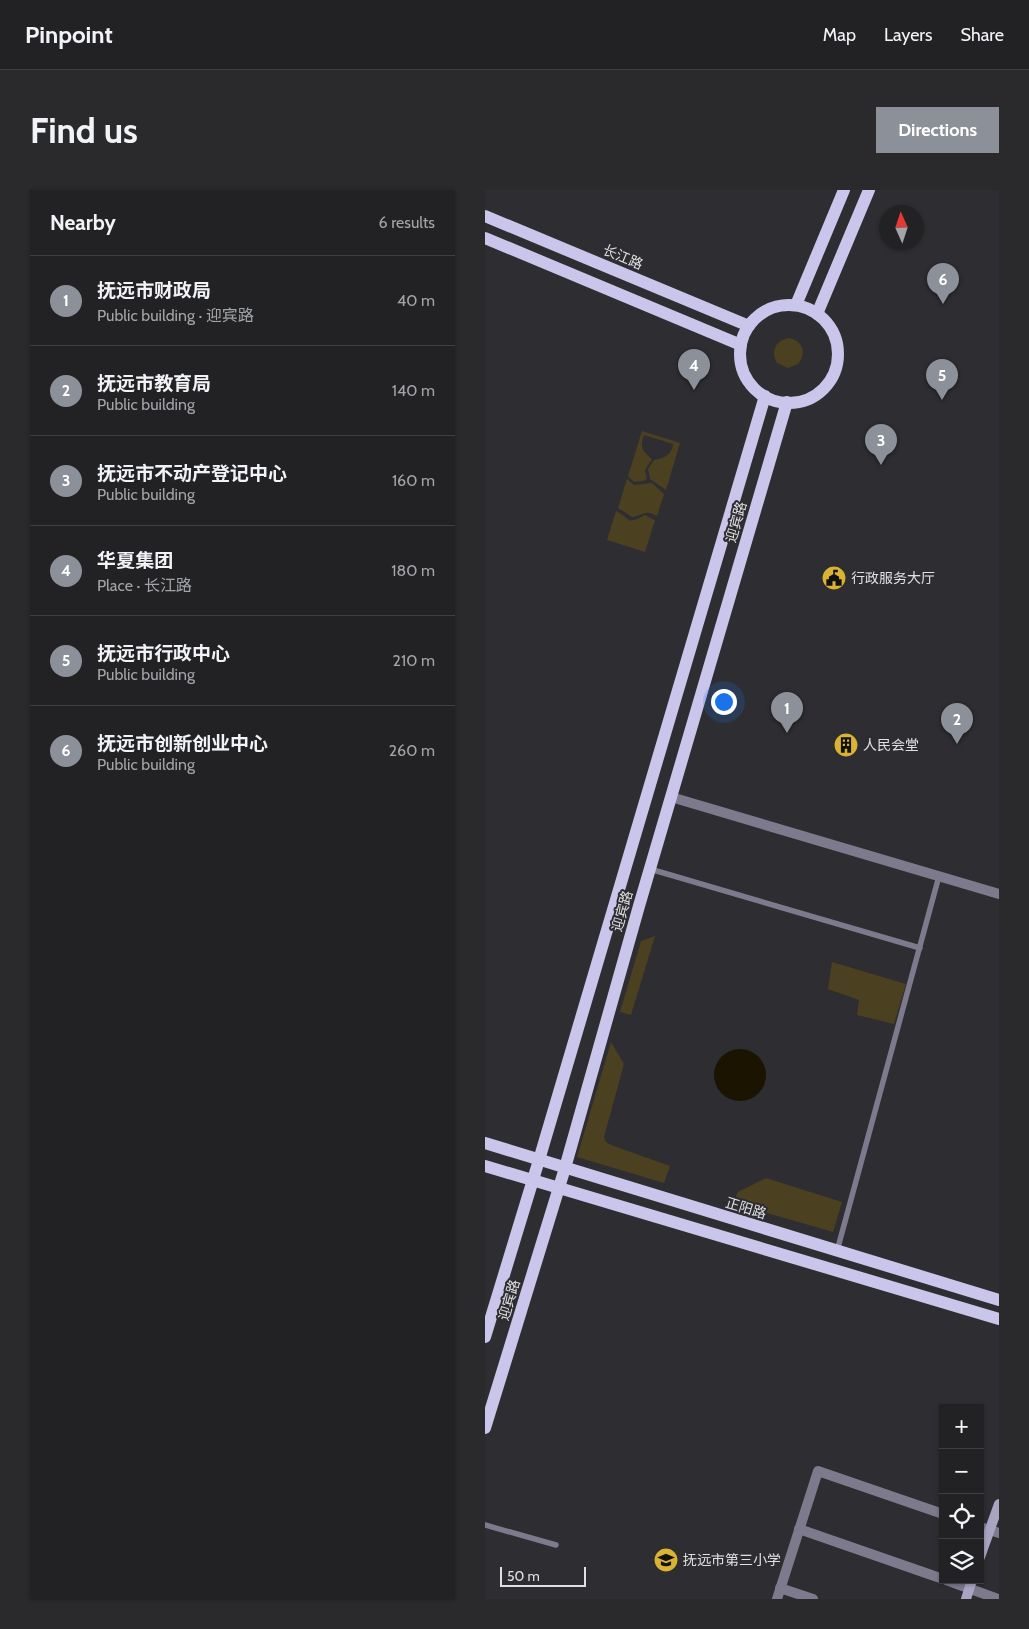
<!DOCTYPE html>
<html lang="en">
<head>
<meta charset="utf-8">
<style>
  :root { --surface:#222225; --page:#2a2a2d; --text:#f1f3f6; --muted:#a2a4a7; --line:#3f3f42; --accent:#8c9099 }
  body { margin:0; font-family:Cabin,"Noto Sans SC",sans-serif; background:var(--page); color:var(--text) }
  .controls { position:absolute; right:15px; bottom:15px; display:grid; overflow:hidden; border-radius:0px; box-shadow:0 1px 4px #0004 }
  .controls button { width:45px; height:45px; display:grid; place-items:center; padding:0; border:0; border-bottom:1px solid var(--line); background:var(--surface); color:var(--text); font:25px sans-serif }
  .compass { position:absolute; left:394px; top:15px; width:45px; height:45px; border-radius:50%; background:var(--surface); box-shadow:0 1px 4px #0004; rotate:357deg }
  .scale { position:absolute; left:15px; bottom:12px; width:86px; box-sizing:border-box; padding-left:5px; border:2px solid #e0dfe2; border-top:0; font-size:14px; line-height:18px; white-space:nowrap; color:#e0dfe2; -webkit-text-stroke:4px #2e2d31; paint-order:stroke }
  .you { position:absolute; left:238px; top:511px; width:18px; height:18px; margin:-12px; border:4px solid #fff; border-radius:50%; background:#1a73e8; box-shadow:0 0 0 8px #1a73e833 }
  .badge { display:grid; place-items:center; width:32px; height:32px; border-radius:50%; background:var(--accent); color:#fff; font-size:16px; font-weight:700 }
  .pin { position:absolute; translate:-50% -41px; filter:drop-shadow(0 1px 2px #0008) }
  .pin::after { content:''; position:absolute; top:26px; width:18px; height:15px; background:inherit; clip-path:polygon(0 0,100% 0,50% 100%) }
  .list { margin:0; padding:0; list-style:none }
  h2 { display:flex; justify-content:space-between; align-items:center; height:65px; margin:0; padding:0 20px; font-size:21px }
  h2 small { font-size:16px; font-weight:400; color:var(--muted) }
  .list li { display:grid; grid-template-columns:32px 1fr auto; gap:15px; align-items:center; box-sizing:border-box; height:90px; padding:0 20px; border-top:1px solid var(--line) }
  .list b { display:block; font-size:19px; white-space:nowrap }
  .list p { margin:0; font-size:16px; white-space:nowrap; color:var(--muted) }
  .list em { font-size:16px; font-style:normal; color:var(--muted) }
  .icon { flex:none; width:28px; height:28px; fill:none; stroke:currentColor; stroke-width:2; stroke-linecap:round; stroke-linejoin:round }
  .map { position:relative; flex:none; width:514px; height:1409px; overflow:hidden; border-radius:0px }
  header { display:flex; align-items:center; gap:30px; box-sizing:border-box; height:70px; padding:0 25px; background:var(--surface); border-bottom:1px solid var(--line) }
  header strong { font-size:24px }
  nav { display:flex; gap:28px; margin-inline-start:auto; font-size:18px }
  .intro { display:flex; align-items:center; justify-content:space-between; box-sizing:border-box; height:120px; padding:0 30px }
  h1 { margin:0; font-size:35px }
  .button { padding:12px 22px; border-radius:0px; background:var(--accent); color:#fff; font-size:18px; font-weight:700 }
  main { display:flex; gap:30px; padding:0 30px }
  aside { flex:1; background:var(--surface); border-radius:0px; box-shadow:0 1px 4px #0004 }
  .map>svg:first-child { display:block }
  .green { fill:#4b401f }
  .water { fill:#1b1401 }
  .lines { fill:none; stroke-linecap:round; stroke-linejoin:round }
  .lane { stroke:#7c7a8c; stroke-width:5.5 }
  .street { stroke:#7c7a8c; stroke-width:10 }
  .secondary { stroke:#a8a4c2; stroke-width:10 }
  .primary { stroke:#cac5eb; stroke-width:12 }
  .labels { text-anchor:middle; stroke-width:4; stroke-linejoin:round; paint-order:stroke }
  .street-label { font-size:14px; fill:#e0dfe2; stroke:#2e2d31 }
  .poi-label { font-size:14px; fill:#e0dfe2; stroke:#2e2d31; text-anchor:start }
</style>
</head>
<body>
<header>
<strong>Pinpoint</strong>
<nav><a>Map</a><a>Layers</a><a>Share</a></nav>
</header>
<div class="intro"><h1>Find us</h1><a class="button">Directions</a></div>
<main>
<aside>
<h2>Nearby<small>6 results</small></h2>
<ul class="list">
<li><span class="badge">1</span><div><b>抚远市财政局</b><p>Public building · 迎宾路</p></div><em>40 m</em></li>
<li><span class="badge">2</span><div><b>抚远市教育局</b><p>Public building</p></div><em>140 m</em></li>
<li><span class="badge">3</span><div><b>抚远市不动产登记中心</b><p>Public building</p></div><em>160 m</em></li>
<li><span class="badge">4</span><div><b>华夏集团</b><p>Place · 长江路</p></div><em>180 m</em></li>
<li><span class="badge">5</span><div><b>抚远市行政中心</b><p>Public building</p></div><em>210 m</em></li>
<li><span class="badge">6</span><div><b>抚远市创新创业中心</b><p>Public building</p></div><em>260 m</em></li>
</ul>
</aside>
<div class="map">
<svg width="514" height="1409" viewBox="0 0 514 1409">
  <rect width="100%" height="100%" fill="#2e2d31"/>
  <!-- green -->
  <g class="green">
    <path d="M304 148C318 151 322 163 313 174L303 178 292 173C285 161 291 150 304 148Z"/>
    <path d="M157 241 195 253 181 300 165 289 163 279 169 270C179 268 187 265 188 254L159 245C154 256 158 262 167 269L160 280 162 289 158 291 149 292 143 286Z"/>
    <path d="M142 289 149 295 167 293 179 304 172 326C159 319 160 325 147 327L133 318Z"/>
    <path d="M131 321C146 328 140 336 160 325L170 330 160 362 122 350Z"/>
    <path d="M170 746 146 825 135 822 156 751Z"/>
    <path d="M347 772 421 794 409 834 372 825 374 810 343 799Z"/>
    <path d="M126 852 139 874 119 947 121 952 126 955 185 976 179 993 92 967Z"/>
    <path d="M281 988 357 1012 348 1042 248 1013 253 1002Z"/>
  </g>
  <!-- water -->
  <circle class="water" cx="255" cy="885" r="26"/>
  <g class="lines">
    <!-- lane -->
    <g class="lane">
      <path d="M165 679 435 758"/>
      <path d="M352 1061 454 686"/>
      <path d="M0 1335 71 1355"/>
    </g>
    <!-- street -->
    <g class="street">
      <path d="M186 607 514 704"/>
      <path d="M495 1337 514 1343"/>
      <path d="M314 1339 458 1389"/>
      <path d="M461 1390 513 1409"/>
      <path d="M295 1398 328 1409"/>
      <path d="M292 1409 333 1281 458 1324"/>
    </g>
    <!-- secondary -->
    <g class="secondary">
      <path d="M495 1367 514 1314"/>
      <path d="M481 1409 487 1390"/>
    </g>
    <!-- primary -->
    <g class="primary">
      <path d="M0 26 264 136"/>
      <path d="M0 48 256 155"/>
      <path d="M311 115 359 0"/>
      <circle cx="304" cy="164" r="49"/>
      <path d="M332 124 384 0"/>
      <path d="M0 953 514 1110"/>
      <path d="M0 976 514 1129"/>
      <path d="M0 1147 54 970 280 206"/>
      <path d="M0 1238 80 978 154 716 302 212"/>
    </g>
  </g>
  <!-- icons -->
  <defs>
    <symbol id="civic-disc" viewBox="-11 -11 22 22"><circle r="9.5" fill="#dab333" stroke="#2e2d31"/><path d="M-.6-6.5H3V-4.5H.6V-3L4-1V1h2V6H-6V1h2V-1L-.6-3ZM-1.2 2.5V6h2.4V2.5Z" fill="#111"/></symbol>
    <symbol id="building-disc" viewBox="-11 -11 22 22"><circle r="9.5" fill="#dab333" stroke="#2e2d31"/><path d="M-4-6H4V6H1V3H-1V6H-4ZM-2.5-4.3h1.7v1.8h-1.7ZM.8-4.3h1.7v1.8H.8ZM-2.5-1h1.7V.8h-1.7ZM.8-1h1.7V.8H.8Z" fill="#111"/></symbol>
    <symbol id="school-disc" viewBox="-11 -11 22 22"><circle r="9.5" fill="#dab333" stroke="#2e2d31"/><path d="M0-5L7-2L0 1L-7-2ZM-4 1L0 2.5L4 1V4Q0 6-4 4Z" fill="#111"/></symbol>
  </defs>
  <g fill-rule="evenodd">
    <use href="#civic-disc" x="335" y="374" width="28" height="28"/>
    <use href="#building-disc" x="347" y="541" width="28" height="28"/>
    <use href="#school-disc" x="167" y="1356" width="28" height="28"/>
  </g>
  <g class="labels">
    <!-- street labels -->
    <g class="street-label">
      <text transform="translate(138 67) rotate(23)" y="5">长江路</text>
      <text transform="translate(251 332) rotate(-74)" y="5">迎宾路</text>
      <text transform="translate(137 721) rotate(-74)" y="5">迎宾路</text>
      <text transform="translate(261 1018) rotate(17)" y="5">正阳路</text>
      <text transform="translate(24 1110) rotate(-73)" y="5">迎宾路</text>
    </g>
    <!-- poi labels -->
    <g class="poi-label">
      <text x="366" y="393">行政服务大厅</text>
      <text x="378" y="560">人民会堂</text>
      <text x="198" y="1375">抚远市第三小学</text>
    </g>
  </g>
</svg>
<div class="controls">
<button>+</button>
<button>−</button>
<button><svg class="icon" aria-label="locate" viewBox="0 0 24 24"><circle cx="12" cy="12" r="6"/><path d="M12 2v4M12 18v4M2 12h4M18 12h4"/></svg></button>
<button><svg class="icon" aria-label="layers" viewBox="0 0 24 24"><path d="M12 4l9 5-9 5-9-5zM3 14l9 5 9-5"/></svg></button>
</div>
<svg class="compass" viewBox="-18 -18 36 36"><path d="M0-13l5 13h-10z" fill="#e53935"/><path d="M0 13l5-13h-10z" fill="#a2a4a7"/></svg>
<div class="scale">50 m</div>
<div class="you"></div>
<div class="pin badge" style="left:302px;top:543px">1</div>
<div class="pin badge" style="left:472px;top:554px">2</div>
<div class="pin badge" style="left:396px;top:275px">3</div>
<div class="pin badge" style="left:209px;top:200px">4</div>
<div class="pin badge" style="left:457px;top:210px">5</div>
<div class="pin badge" style="left:458px;top:114px">6</div>
</div>
</main>
</body>
</html>
